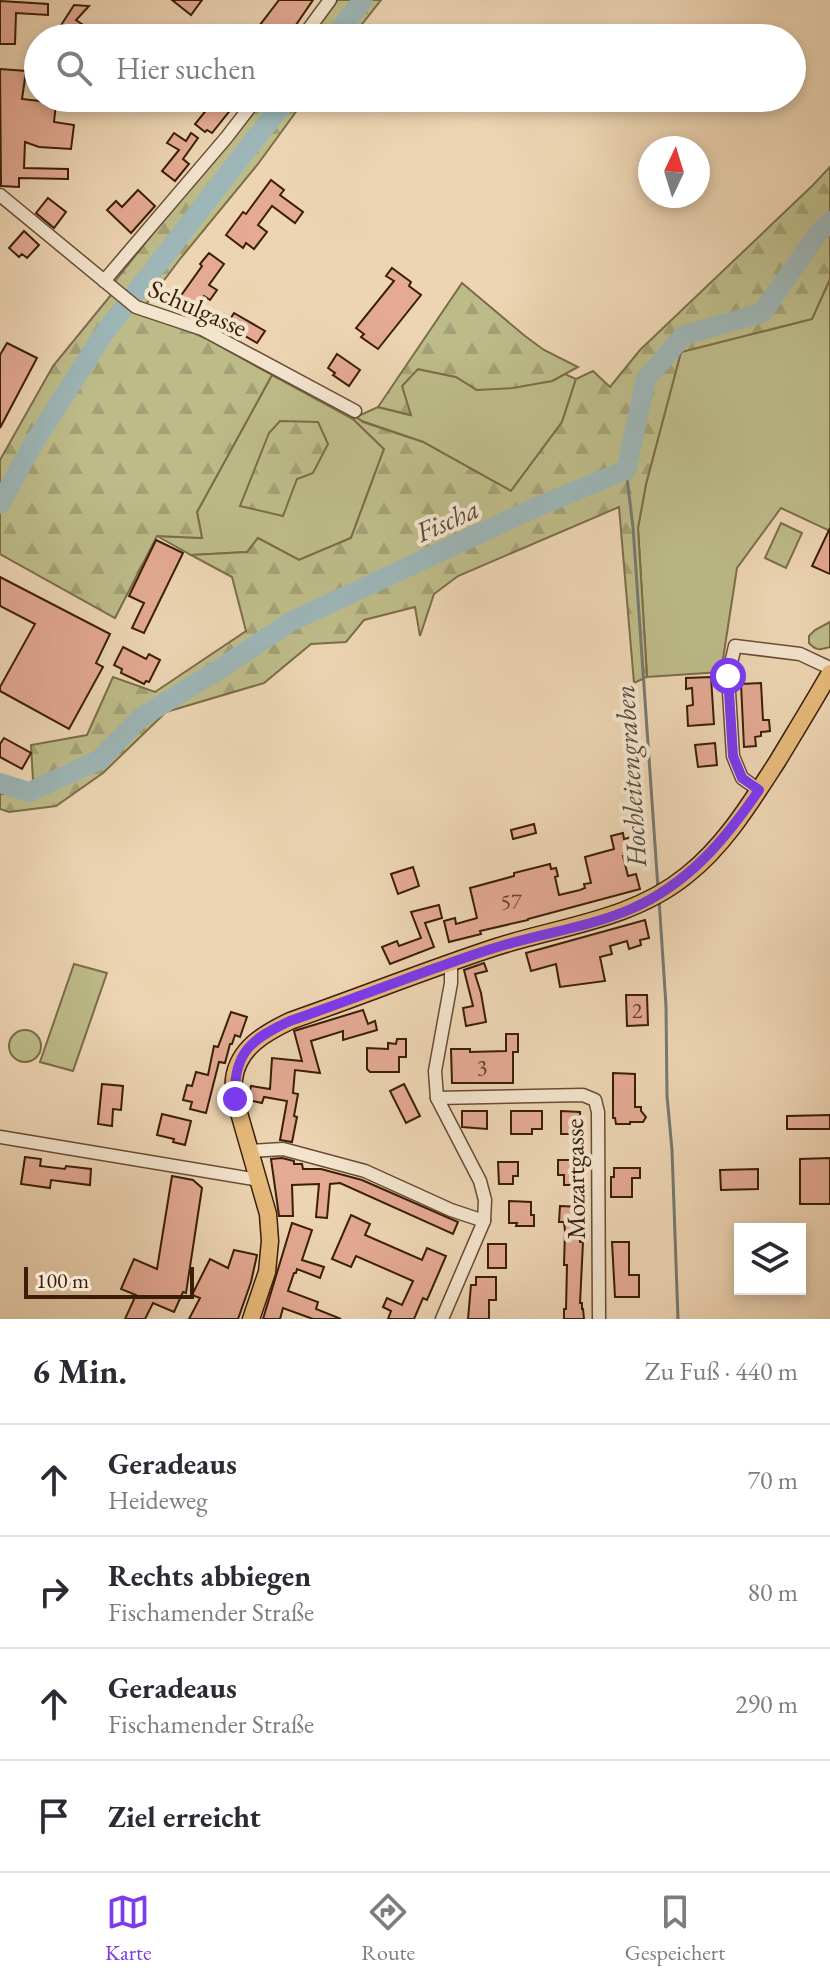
<!DOCTYPE html>
<html lang="de">
<head>
<meta charset="utf-8">
<style>
  :root { --surface:#fff; --page:#f2f2f3; --text:#2b2b33; --muted:#7c7c81; --line:#e1e1e2; --accent:#7c3aed }
  body { margin:0; font-family:"EB Garamond",serif; background:var(--page); color:var(--text) }
  .controls { position:absolute; right:24px; bottom:24px; display:grid; overflow:hidden; border-radius:0px; box-shadow:0 4px 12px #0003 }
  .controls button { width:72px; height:72px; display:grid; place-items:center; padding:0; border:0; border-bottom:2px solid var(--line); background:var(--surface); color:var(--text); font:40px sans-serif }
  .compass { position:absolute; left:638px; top:136px; width:72px; height:72px; border-radius:50%; background:var(--surface); box-shadow:0 4px 12px #0003; rotate:4deg }
  .scale { position:absolute; left:24px; bottom:20px; width:170px; box-sizing:border-box; padding-left:8px; border:4px solid #3b1e08; border-top:0; font-size:22px; line-height:28px; white-space:nowrap; color:#3b1e08; -webkit-text-stroke:6px #f3e4ce; paint-order:stroke }
  .stop { position:absolute; width:24px; height:24px; margin:-18px; border:6px solid #7c3aed; border-radius:50%; background:#fff }
  .stop.end { background:#7c3aed; border-color:#fff; box-shadow:0 2px 8px #0008 }
  .list { margin:0; padding:0; list-style:none }
  h2 { display:flex; justify-content:space-between; align-items:center; height:104px; margin:0; padding:0 32px; font-size:34px }
  h2 small { font-size:26px; font-weight:400; color:var(--muted) }
  .list li { display:grid; grid-template-columns:52px 1fr auto; gap:24px; align-items:center; box-sizing:border-box; height:112px; padding:0 32px; border-top:2px solid var(--line) }
  .list b { display:block; font-size:30px; white-space:nowrap }
  .list p { margin:0; font-size:26px; white-space:nowrap; color:var(--muted) }
  .list em { font-size:26px; font-style:normal; color:var(--muted) }
  .icon { flex:none; width:44px; height:44px; fill:none; stroke:currentColor; stroke-width:2; stroke-linecap:round; stroke-linejoin:round }
  .map { position:relative; flex:none; width:830px; height:1319px; overflow:hidden }
  .search { position:absolute; background:var(--surface); box-shadow:0 4px 12px #0003; left:24px; right:24px; top:24px; height:88px; display:flex; align-items:center; gap:20px; box-sizing:border-box; padding:0 28px; border-radius:44px; color:var(--muted); font-size:30px }
  .sheet { height:552px; background:var(--surface) }
  nav { display:flex; justify-content:space-around; align-items:center; box-sizing:border-box; height:112px; border-top:2px solid var(--line); background:var(--surface); font-size:22px; color:var(--muted) }
  nav a { display:grid; justify-items:center; gap:4px }
  nav .on { color:var(--accent) }
  .map>svg:first-child { display:block }
  .grass { fill:#bdbc89; stroke:#7c6d48; stroke-width:2 }
  .forest { fill:url(#forest-firs); stroke:#7c6d48; stroke-width:2 }
  .lines { fill:none; stroke-linecap:round; stroke-linejoin:round }
  .stream { stroke:#767971; stroke-width:3 }
  .river { stroke:#9db6b7; stroke-width:20 }
  .building { fill:#e4aa93; stroke:#3b1e08; stroke-width:2 }
  .minor-casing { stroke:#684c33; stroke-width:15 }
  .major-casing { stroke:#3b1e08; stroke-width:19 }
  .minor { stroke:#f3e4ce; stroke-width:12 }
  .major { stroke:#e6ba7a; stroke-width:16 }
  .route { stroke:#7c3aed; stroke-width:10 }
  .labels { text-anchor:middle; stroke-width:8; stroke-linejoin:round; paint-order:stroke }
  .number-label { font-size:22px; fill:#65412b }
  .street-label { font-size:26px; fill:#3b1e08; stroke:#f3e4ce }
  .water-label { font-size:28px; font-style:italic; fill:#584c3d; stroke:#f3e4ce }
</style>
</head>
<body>
<div class="map">
<svg width="830" height="1319" viewBox="0 0 830 1319">
  <defs>
    <pattern id="forest-firs" width="22" height="20" patternUnits="userSpaceOnUse" patternTransform="scale(2)"><rect width="22" height="20" fill="#bdbc89"/><path d="M5 1l3.5 6h-7zM16 11l3.5 6h-7z" fill="#a3a175"/></pattern>
  </defs>
  <rect width="100%" height="100%" fill="#edd5b3"/>
  <filter id="stains"><feTurbulence type="fractalNoise" baseFrequency=".0025" numOctaves="4"/><feColorMatrix values="0 0 0 0 .2 0 0 0 0 .09 0 0 0 0 .02 0 0 0 .5 -.17"/></filter>
  <radialGradient id="worn" r=".72"><stop offset=".6" stop-color="#630" stop-opacity="0"/><stop offset="1" stop-color="#630" stop-opacity=".3"/></radialGradient>
  <!-- grass -->
  <g class="grass">
    <path d="M830 279V531L781 508 737 568 721 672 647 677 638 528 646 484 681 352 812 319Z"/>
    <path d="M417 369 456 377 477 390 552 381 565 374 576 379 562 422 511 491 423 442 362 421 356 417 378 407 410 415 402 386Z"/>
    <path d="M272 375 353 419 384 449 351 538 299 560 258 538 247 552 191 555 157 536 202 538 197 512Z"/>
    <path d="M781 523 802 533 786 568 765 558Z"/>
    <path d="M830 622V647C820 650 816 651 809 643V636L815 630Z"/>
    <path d="M74 964 107 973 73 1071 40 1062Z"/>
    <circle cx="25" cy="1046" r="16"/>
  </g>
  <!-- forest -->
  <g class="forest">
    <path d="M338 0H381L351 38H308Z"/>
    <path d="M260 98H306L258 164 180 259 144 307 146 311 207 339 272 375 197 512 202 538 157 536 115 618 0 554V460L53 366 111 295 116 280Z"/>
    <path d="M830 167V279L812 319 681 352 646 484 638 528 647 677 634 683 619 507 458 576 434 594 420 636 415 607 364 620 346 642 311 644 264 683 166 712 103 773 56 806 9 812 0 809V794H38L33 780 31 745 87 735 113 677 155 692 246 631 232 577 191 555 247 552 258 538 299 560 351 538 384 449 353 419 356 417 363 422 423 442 511 491 562 422 576 379 593 371 610 387 640 350 812 186Z"/>
    <path d="M462 283 525 336 544 350 578 367 552 381 513 388 477 390 456 377 418 369 402 386 411 415 378 407Z"/>
    <path d="M280 421 318 422 328 444 313 473 297 479 283 516 240 506 269 433Z"/>
  </g>
  <g class="lines">
    <!-- stream -->
    <g class="stream">
      <path d="M626 470 633 527 658 888"/>
      <path d="M659 899 666 1006 667 1096 672 1150 678 1319"/>
    </g>
    <!-- river -->
    <g class="river">
      <path d="M333 38 363 0"/>
      <path d="M0 504 32 446 102 336 287 98"/>
      <path d="M0 783 29 792 99 760 140 718 221 668 290 622 532 509 626 470 646 379 684 335 762 313 816 236 830 221"/>
    </g>
  </g>
  <!-- building -->
  <g class="building">
    <path d="M172 0H202L191 15Z"/>
    <path d="M279 0H313L287 38H250Z"/>
    <path d="M0 1 48 4V15L16 13 15 44H0Z"/>
    <path d="M74 5 89 6 76 20 89 29 83 38H70L58 30Z"/>
    <path d="M0 69 26 71 22 99 56 103 54 122 74 125 71 149 39 147 25 142 24 168 68 169V179L19 178V187L1 186Z"/>
    <path d="M216 98H240L212 133 207 130 205 132 195 124Z"/>
    <path d="M174 133 186 141 191 133 198 138 183 159 189 164 175 181 162 171 179 150 167 143Z"/>
    <path d="M271 180 284 190 280 195 303 212 295 223 272 206 258 225 267 232 254 249 246 243 243 248 226 235 243 212 246 214Z"/>
    <path d="M138 190 155 206 131 233 107 210 116 201 122 207Z"/>
    <path d="M48 198 66 212 54 228 36 213Z"/>
    <path d="M24 231 39 245 27 258 22 254 19 257 9 248Z"/>
    <path d="M209 253 224 264 209 285 217 290 210 300 204 296 193 311 183 304 186 301 180 297 202 266 200 264Z"/>
    <path d="M392 268 411 282 409 286 421 295 378 349 361 337 364 334 356 328 394 281 386 276Z"/>
    <path d="M234 313 265 331 257 343 243 335 241 339 224 329Z"/>
    <path d="M7 343 37 358 0 428V355Z"/>
    <path d="M337 354 360 370 349 386 333 375 335 373 328 368Z"/>
    <path d="M830 528V574L812 566Z"/>
    <path d="M156 540 183 553 144 633 132 628 144 603 129 596Z"/>
    <path d="M0 577 110 634 96 663 103 667 69 729 0 691V687L35 624 0 606Z"/>
    <path d="M123 647 146 659 149 654 160 660 149 682 146 681 144 684 134 679 121 673 122 669 114 665Z"/>
    <path d="M711 677 714 724 688 726 687 706 693 705 692 688 686 689V678Z"/>
    <path d="M761 683 763 720H769L770 731 761 732V736L755 737 756 746 744 747 741 684Z"/>
    <path d="M4 738 31 753 22 769 0 757V744Z"/>
    <path d="M715 743 717 765 698 767 695 745Z"/>
    <path d="M534 824 536 833 513 839 511 830Z"/>
    <path d="M623 833 624 839 643 834 644 850 623 856 628 876 636 874 640 889 528 919V920L480 931 481 934 449 942 444 921 455 918 456 924 477 918 470 888 514 876V873L550 864 551 869 556 868 558 876 555 877 559 895 580 890 585 888 584 884 591 883 585 857 614 849 611 836Z"/>
    <path d="M413 867 419 886 398 894 391 874Z"/>
    <path d="M439 905 442 918 425 923 434 947 390 964 382 947 397 941 399 946 421 938 411 912Z"/>
    <path d="M645 920 649 938 640 940 641 945 629 949 627 941 610 946 612 954 600 957 605 981 560 987 556 964 531 971 526 953Z"/>
    <path d="M484 963 487 971 475 974 481 993 486 1022 466 1026 463 1008 473 1006 464 970Z"/>
    <path d="M626 995H647L648 1025 627 1026Z"/>
    <path d="M363 1010 368 1024 375 1021 377 1030 343 1040V1031L311 1041 320 1073 295 1070 293 1093 298 1094 294 1116 297 1117 292 1142 280 1140 287 1101 264 1097 262 1103 248 1100 251 1086 270 1089 272 1058 302 1061 294 1031Z"/>
    <path d="M231 1012 247 1017 240 1037 235 1035 232 1044H230L225 1063 219 1062 206 1113 190 1109 192 1102 183 1100 187 1085 192 1086 196 1072 208 1075 214 1046 218 1047Z"/>
    <path d="M506 1034H518V1052H513V1083H452L451 1049H470V1052L506 1051Z"/>
    <path d="M397 1039H406V1057H399V1072H370L367 1069V1048L388 1049V1043L396 1044Z"/>
    <path d="M613 1073 635 1074V1107H641V1111L646 1117 643 1122H630V1124H616L615 1118H613Z"/>
    <path d="M102 1084 123 1086 121 1110 113 1109 112 1126 98 1124Z"/>
    <path d="M404 1084 420 1116 406 1123 390 1091Z"/>
    <path d="M462 1111H487V1129L462 1127Z"/>
    <path d="M511 1111H542V1129H532V1134H511Z"/>
    <path d="M561 1111 580 1112V1134H561Z"/>
    <path d="M162 1114 191 1121 185 1145 173 1142 174 1139 157 1135Z"/>
    <path d="M830 1115V1129H787V1116Z"/>
    <path d="M25 1157 41 1159 40 1166 65 1169 66 1166 91 1169 90 1185 51 1180 50 1188 21 1184Z"/>
    <path d="M282 1158 294 1161V1164H302L303 1169H321L362 1180 458 1222 453 1234 340 1183 330 1184 327 1218 316 1217 319 1184 292 1185 293 1216H279L271 1159Z"/>
    <path d="M830 1158V1204H800V1159Z"/>
    <path d="M558 1160H579V1185H564V1175H558Z"/>
    <path d="M498 1162H518V1176H513V1184H499Z"/>
    <path d="M614 1168H640V1178H632V1197H611V1177H614Z"/>
    <path d="M758 1169V1189L721 1190 720 1170Z"/>
    <path d="M172 1176 193 1180 202 1188 186 1293 183 1292 174 1312 153 1303 145 1319H125L136 1295 121 1289 134 1259 157 1269Z"/>
    <path d="M509 1201 531 1202V1215H534V1226H516L517 1223H509Z"/>
    <path d="M560 1206 581 1207 580 1242H583L580 1303H582V1309H583L584 1319H564V1309H566L567 1265H564L565 1231 564 1222H559Z"/>
    <path d="M351 1215 370 1224 365 1235 422 1260 427 1248 446 1256 427 1300 423 1298 414 1319H388L391 1311 383 1307 387 1298 402 1305 413 1281 356 1256 351 1267 332 1259Z"/>
    <path d="M292 1223 312 1230 302 1260 324 1267 320 1278 297 1269 296 1273H294L288 1291 318 1302 316 1309 341 1319H313L283 1308 280 1319H263Z"/>
    <path d="M612 1242H629V1275H639V1297H615Z"/>
    <rect x="488" y="1244" width="18" height="24"/>
    <path d="M234 1250 257 1255 251 1282 238 1319H189L200 1298 192 1295 210 1259 228 1268Z"/>
    <path d="M476 1277H496V1300H489V1319H468L471 1285H476Z"/>
  </g>
  <g class="lines">
    <defs>
      <g id="minor">
        <path d="M302 38 330 0"/>
        <path d="M0 195 136 307 202 329 355 411"/>
        <path d="M104 281 226 138 257 98"/>
        <path d="M759 790 742 778 733 756 728 676 735 646 800 654 830 668"/>
        <path d="M437 1098 583 1095 595 1100 598 1112 599 1319"/>
        <path d="M0 1137 259 1180"/>
        <path d="M250 1151 283 1149 365 1171 451 1210 484 1221"/>
        <path d="M442 1319 484 1221 485 1200 480 1181 437 1098 435 1071 451 983V962"/>
      </g>
      <path id="major" d="M251 1319 267 1272 270 1241 268 1214 235 1099C235 1093 233 1085 234 1079 238 1048 265 1033 290 1021 359 997 426 970 496 947 561 926 632 920 687 875 725 845 751 802 777 762 795 732 813 703 830 673"/>
    </defs>
    <!-- minor casing -->
    <use href="#minor" class="minor-casing"/>
    <!-- major casing -->
    <use href="#major" class="major-casing"/>
    <!-- minor -->
    <use href="#minor" class="minor"/>
    <!-- major -->
    <use href="#major" class="major"/>
  </g>
  <g class="lines">
    <!-- route -->
    <path class="route" d="M235 1099C233 1053 251 1039 290 1021 357 998 423 971 491 949 537 934 587 928 631 909 688 884 725 840 759 790L742 778 733 756 728 676"/>
  </g>
  <g class="labels">
    <!-- number labels -->
    <g class="number-label">
      <text x="511" y="909">57</text>
      <text x="637" y="1018">2</text>
      <text x="482" y="1075">3</text>
    </g>
    <!-- street labels -->
    <g class="street-label">
      <text transform="translate(198 308) rotate(24)" y="9">Schulgasse</text>
      <text transform="translate(575 1179) rotate(-91)" y="9">Mozartgasse</text>
    </g>
    <!-- water labels -->
    <g class="water-label">
      <text transform="translate(447 520) rotate(-24)" y="10">Fischa</text>
      <text transform="translate(630 776) rotate(-94)" y="10">Hochleitengraben</text>
    </g>
  </g>
  <rect width="100%" height="100%" filter="url(#stains)"/>
  <rect width="100%" height="100%" fill="url(#worn)"/>
</svg>
<div class="controls">
<button><svg class="icon" aria-label="layers" viewBox="0 0 24 24"><path d="M12 4l9 5-9 5-9-5zM3 14l9 5 9-5"/></svg></button>
</div>
<svg class="compass" viewBox="-18 -18 36 36"><path d="M0-13l5 13h-10z" fill="#e53935"/><path d="M0 13l5-13h-10z" fill="#7c7c81"/></svg>
<div class="scale">100 m</div>
<div class="stop" style="left:728px;top:676px"></div>
<div class="stop end" style="left:235px;top:1099px"></div>
<div class="search"><svg class="icon" aria-label="search" viewBox="0 0 24 24"><circle cx="10" cy="10" r="6"/><path d="M15 15l6 6"/></svg>Hier suchen</div>
</div>
<section class="sheet">
<h2>6 Min.<small>Zu Fuß · 440 m</small></h2>
<ul class="list">
<li><svg class="icon" aria-label="ahead" viewBox="0 0 24 24"><path d="M12 20V5M6 11l6-6 6 6"/></svg><div><b>Geradeaus</b><p>Heideweg</p></div><em>70 m</em></li>
<li><svg class="icon" aria-label="right" viewBox="0 0 24 24"><path d="M7 20v-9h11M14 6l5 5-5 5"/></svg><div><b>Rechts abbiegen</b><p>Fischamender Straße</p></div><em>80 m</em></li>
<li><svg class="icon" aria-label="ahead" viewBox="0 0 24 24"><path d="M12 20V5M6 11l6-6 6 6"/></svg><div><b>Geradeaus</b><p>Fischamender Straße</p></div><em>290 m</em></li>
<li><svg class="icon" aria-label="arrive" viewBox="0 0 24 24"><path d="M6 21V4h12l-3 4 3 4H6"/></svg><div><b>Ziel erreicht</b></div></li>
</ul>
</section>
<nav>
<a class="on"><svg class="icon" aria-label="map" viewBox="0 0 24 24"><path d="M3 6l6-2 6 2 6-2v14l-6 2-6-2-6 2zM9 4v14M15 6v14"/></svg>Karte</a>
<a><svg class="icon" aria-label="directions" viewBox="0 0 24 24"><path d="M12 3l9 9-9 9-9-9zM9 14v-3h6M13 9l2 2-2 2"/></svg>Route</a>
<a><svg class="icon" aria-label="saved" viewBox="0 0 24 24"><path d="M7 4h10v16l-5-4-5 4z"/></svg>Gespeichert</a>
</nav>
</body>
</html>
